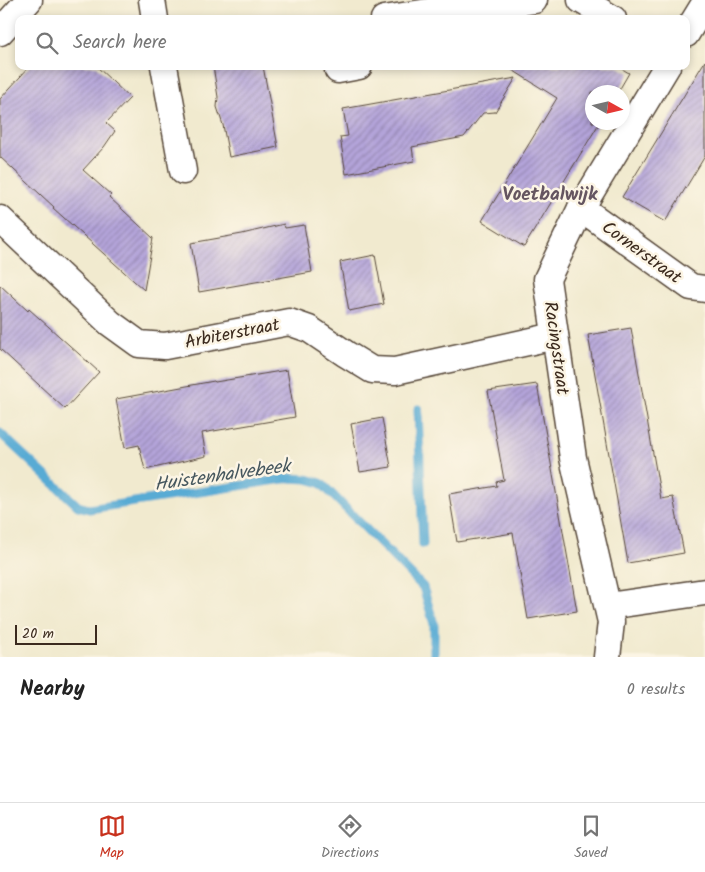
<!DOCTYPE html>
<html lang="en">
<head>
<meta charset="utf-8">
<style>
  :root { --surface:#fff; --page:#f6f6f6; --text:#222; --muted:#767676; --line:#e0e0e0; --accent:#c8321e }
  body { margin:0; font-family:Kalam,sans-serif; background:var(--page); color:var(--text) }
  .compass { position:absolute; left:585px; top:85px; width:45px; height:45px; border-radius:50%; background:var(--surface); box-shadow:0 2px 8px #0003; rotate:98deg }
  .scale { position:absolute; left:15px; bottom:12px; width:82px; box-sizing:border-box; padding-left:5px; border:2px solid #3b2a1e; border-top:0; font-size:14px; line-height:18px; white-space:nowrap; color:#3b2a1e; -webkit-text-stroke:4px #fcf5e5; paint-order:stroke }
  .list { margin:0; padding:0; list-style:none }
  h2 { display:flex; justify-content:space-between; align-items:center; height:65px; margin:0; padding:0 20px; font-size:21px }
  h2 small { font-size:16px; font-weight:400; color:var(--muted) }
  .icon { flex:none; width:28px; height:28px; fill:none; stroke:currentColor; stroke-width:2; stroke-linecap:round; stroke-linejoin:round }
  .map { position:relative; flex:none; width:705px; height:657px; overflow:hidden }
  .search { position:absolute; background:var(--surface); box-shadow:0 2px 8px #0003; left:15px; right:15px; top:15px; height:55px; display:flex; align-items:center; gap:12px; box-sizing:border-box; padding:0 18px; border-radius:10px; color:var(--muted); font-size:19px }
  .sheet { height:145px; background:var(--surface) }
  nav { display:flex; justify-content:space-around; align-items:center; box-sizing:border-box; height:70px; border-top:1px solid var(--line); background:var(--surface); font-size:14px; color:var(--muted) }
  nav a { display:grid; justify-items:center; gap:2px }
  nav .on { color:var(--accent) }
  .map>svg:first-child { display:block }
  .lines { fill:none; stroke-linecap:round; stroke-linejoin:round }
  .stream { stroke:#59abd4; stroke-width:9 }
  .building { fill:url(#building-hatch) }
  .street-casing { stroke:#564739; stroke-width:29 }
  .street { stroke:#fff; stroke-width:26 }
  .labels { text-anchor:middle; stroke-width:5; stroke-linejoin:round; paint-order:stroke }
  .street-label { font-size:18px; fill:#3b2a1e; stroke:#fcf5e5 }
  .neighbourhood-label { font-size:19px; font-weight:bold; fill:#655560; stroke:#fcf5e5 }
  .water-label { font-size:19px; font-style:italic; fill:#46575e; stroke:#fcf5e5 }
</style>
</head>
<body>
<div class="map">
<svg width="705" height="657" viewBox="0 0 705 657">
  <defs>
    <pattern id="building-hatch" width="6" height="6" patternUnits="userSpaceOnUse" patternTransform="scale(1.25)"><rect width="6" height="6" fill="#b4a4da"/><path d="M-1 1l2-2M0 6l6-6M5 7l2-2" fill="none" stroke="#9486b0"/></pattern>
  </defs>
  <rect width="100%" height="100%" fill="#fcf5e5"/>
  <filter id="ink" filterUnits="userSpaceOnUse"><feTurbulence type="fractalNoise" baseFrequency=".02" numOctaves="2"/><feDisplacementMap in="SourceGraphic" scale="10" xChannelSelector="R" yChannelSelector="G"/><feConvolveMatrix kernelMatrix="1 2 1 2 8 2 1 2 1" color-interpolation-filters="sRGB"/></filter>
  <filter id="wash" filterUnits="userSpaceOnUse"><feTurbulence type="fractalNoise" baseFrequency=".0096" numOctaves="4" result="noise"/><feDisplacementMap in="SourceGraphic" scale="20" xChannelSelector="R" yChannelSelector="G"/><feGaussianBlur stdDeviation="1.12" result="paint"/><feColorMatrix in="noise" values="0 0 0 0 0 0 0 0 0 0 0 0 0 0 0 0 0 1.4 0 .05"/><feComposite in="paint" operator="in"/></filter>
  <g filter="url(#wash)">
    <rect width="100%" height="100%" fill="#f1eacf"/>
    <g class="lines">
      <!-- stream -->
      <g class="stream">
        <path d="M418 409 423 544"/>
        <path d="M0 433 78 506 89 509 290 478 307 479 321 483 423 587 434 624V657"/>
      </g>
    </g>
    <g id="blocks">
      <!-- building -->
      <g class="building">
        <path d="M705 61V156L665 222 622 197Z"/>
        <path d="M30 66H96L130 98 106 123 115 131 104 147 83 170 111 195 109 197 153 238 144 290 53 208 54 207 0 157V99Z"/>
        <path d="M213 66H263L278 147 229 157 223 125 217 107 218 97Z"/>
        <path d="M506 66H617L629 73 618 92H592V122H600L524 247 482 221 557 98Z"/>
        <path d="M516 78 495 112 483 113 464 137 412 147 414 161 346 174 340 137 348 136 343 109Z"/>
        <path d="M284 224 285 228 304 225 312 272 199 292 191 243 242 234Z"/>
        <path d="M375 255 384 304 349 311 340 262Z"/>
        <path d="M0 285 28 311 29 309 99 372 65 409 0 349Z"/>
        <path d="M631 328 661 499 673 497 684 553 628 563 588 335Z"/>
        <path d="M287 370 295 417 202 433 206 456 145 470 139 445 125 448 116 399 214 381 215 382Z"/>
        <path d="M537 384 577 611 528 619 513 533 457 542 449 494 497 486 496 482 504 480 488 391Z"/>
        <path d="M382 418 391 467 360 472 351 424Z"/>
      </g>
    </g>
  </g>
  <g filter="url(#ink)">
    <use href="#blocks" fill-opacity="0" stroke="#564739" stroke-width="1"/>
    <g class="lines">
      <defs>
        <g id="street">
          <path d="M152 0 155 19"/>
          <path d="M581 0 613 19"/>
          <path d="M384 19 479 4 519 2 534 0"/>
          <path d="M0 32 29 0"/>
          <path d="M686 34 705 3"/>
          <path d="M164 66 183 171"/>
          <path d="M338 66V70L359 66"/>
          <path d="M581 208 691 287 705 289"/>
          <path d="M0 219 110 323 139 344 165 346 289 322 309 329 346 354 372 370 395 371 555 336"/>
          <path d="M608 606 705 592"/>
          <path d="M607 657 611 622 573 458 547 279 581 208 667 66"/>
        </g>
      </defs>
      <!-- street casing -->
      <use href="#street" class="street-casing"/>
      <!-- street -->
      <use href="#street" class="street"/>
    </g>
  </g>
  <g class="labels">
    <!-- street labels -->
    <g class="street-label">
      <text transform="translate(642 252) rotate(36)" y="6">Cornerstraat</text>
      <text transform="translate(232 333) rotate(-11)" y="6">Arbiterstraat</text>
      <text transform="translate(557 348) rotate(82)" y="6">Racingstraat</text>
    </g>
    <!-- neighbourhood labels -->
    <g class="neighbourhood-label">
      <text x="550" y="200">Voetbalwijk</text>
    </g>
    <!-- water labels -->
    <g class="water-label">
      <text transform="translate(222 474) rotate(-8)" y="7">Huistenhalvebeek</text>
    </g>
  </g>
</svg>
<svg class="compass" viewBox="-18 -18 36 36"><path d="M0-13l5 13h-10z" fill="#e53935"/><path d="M0 13l5-13h-10z" fill="#767676"/></svg>
<div class="scale">20 m</div>
<div class="search"><svg class="icon" aria-label="search" viewBox="0 0 24 24"><circle cx="10" cy="10" r="6"/><path d="M15 15l6 6"/></svg>Search here</div>
</div>
<section class="sheet">
<h2>Nearby<small>0 results</small></h2>
<ul class="list">
</ul>
</section>
<nav>
<a class="on"><svg class="icon" aria-label="map" viewBox="0 0 24 24"><path d="M3 6l6-2 6 2 6-2v14l-6 2-6-2-6 2zM9 4v14M15 6v14"/></svg>Map</a>
<a><svg class="icon" aria-label="directions" viewBox="0 0 24 24"><path d="M12 3l9 9-9 9-9-9zM9 14v-3h6M13 9l2 2-2 2"/></svg>Directions</a>
<a><svg class="icon" aria-label="saved" viewBox="0 0 24 24"><path d="M7 4h10v16l-5-4-5 4z"/></svg>Saved</a>
</nav>
</body>
</html>
